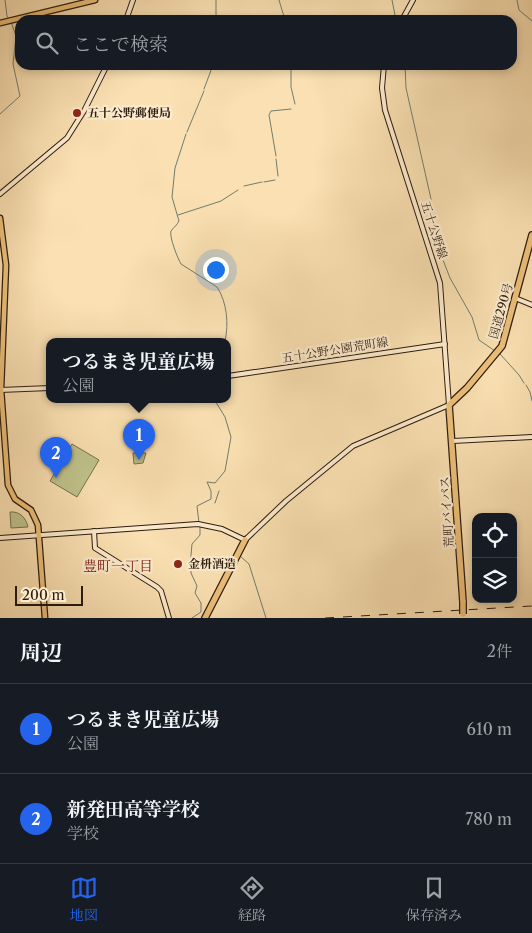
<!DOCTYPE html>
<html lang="ja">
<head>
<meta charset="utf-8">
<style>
  :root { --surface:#171b24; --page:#242831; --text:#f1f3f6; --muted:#9ea1a6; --line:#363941; --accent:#2563eb }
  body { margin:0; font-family:"Libre Caslon Text","Noto Serif JP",serif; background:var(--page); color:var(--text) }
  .controls { position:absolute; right:15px; bottom:15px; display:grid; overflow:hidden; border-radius:10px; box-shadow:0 2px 8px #0003 }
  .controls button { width:45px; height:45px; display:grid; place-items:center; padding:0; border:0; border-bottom:1px solid var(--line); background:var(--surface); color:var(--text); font:25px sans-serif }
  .scale { position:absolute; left:15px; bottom:12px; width:68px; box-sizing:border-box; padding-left:5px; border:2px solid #2d1d10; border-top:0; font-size:14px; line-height:18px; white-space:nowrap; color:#2d1d10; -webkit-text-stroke:4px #fcebcd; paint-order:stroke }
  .you { position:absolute; left:215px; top:269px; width:18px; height:18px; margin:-12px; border:4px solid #fff; border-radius:50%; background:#1a73e8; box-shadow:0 0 0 8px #1a73e833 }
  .badge { display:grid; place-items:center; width:32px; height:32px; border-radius:50%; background:var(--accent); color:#fff; font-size:16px; font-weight:700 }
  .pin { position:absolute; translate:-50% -41px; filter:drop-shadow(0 1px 2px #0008) }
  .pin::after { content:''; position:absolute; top:26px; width:18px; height:15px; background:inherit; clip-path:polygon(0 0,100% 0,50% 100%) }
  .popup { position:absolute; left:46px; top:338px; width:185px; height:65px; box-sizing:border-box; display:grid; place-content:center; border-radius:10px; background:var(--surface); filter:drop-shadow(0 1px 4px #0005); font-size:16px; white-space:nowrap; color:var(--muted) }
  .popup b { font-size:19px; color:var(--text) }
  .popup::after { content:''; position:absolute; left:50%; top:100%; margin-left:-10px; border:10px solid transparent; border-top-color:var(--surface) }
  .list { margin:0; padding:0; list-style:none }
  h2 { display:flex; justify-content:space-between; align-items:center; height:65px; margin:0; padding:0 20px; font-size:21px }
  h2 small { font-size:16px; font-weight:400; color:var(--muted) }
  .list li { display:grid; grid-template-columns:32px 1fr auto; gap:15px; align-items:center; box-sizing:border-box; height:90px; padding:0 20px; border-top:1px solid var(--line) }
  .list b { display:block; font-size:19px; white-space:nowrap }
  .list p { margin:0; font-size:16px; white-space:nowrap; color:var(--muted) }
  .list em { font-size:16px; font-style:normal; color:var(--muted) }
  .icon { flex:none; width:28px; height:28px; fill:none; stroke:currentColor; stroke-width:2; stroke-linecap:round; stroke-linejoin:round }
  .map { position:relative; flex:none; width:532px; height:618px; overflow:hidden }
  .search { position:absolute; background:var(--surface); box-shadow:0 2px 8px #0003; left:15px; right:15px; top:15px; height:55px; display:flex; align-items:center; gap:12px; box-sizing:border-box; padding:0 18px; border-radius:15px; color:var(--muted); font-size:19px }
  .sheet { height:245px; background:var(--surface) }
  nav { display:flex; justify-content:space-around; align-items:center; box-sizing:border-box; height:70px; border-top:1px solid var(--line); background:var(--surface); font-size:14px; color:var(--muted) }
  nav a { display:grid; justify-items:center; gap:2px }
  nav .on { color:var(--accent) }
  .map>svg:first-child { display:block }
  .green { fill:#bfc28b; stroke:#76704e }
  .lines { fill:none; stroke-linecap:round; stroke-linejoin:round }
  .stream { stroke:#717d6f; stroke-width:1 }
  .secondary-casing { stroke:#2d1d10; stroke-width:6 }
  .primary-casing { stroke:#2d1d10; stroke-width:7 }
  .highway-casing { stroke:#2d1d10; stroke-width:8 }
  .secondary { stroke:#fcebcd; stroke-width:4 }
  .primary { stroke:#edc079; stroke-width:4.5 }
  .highway { stroke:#edc079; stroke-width:5.5 }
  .rail { stroke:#2d1d10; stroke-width:1; stroke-dasharray:9 9; stroke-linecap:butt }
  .highway-bridge-casing { stroke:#2d1d10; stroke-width:8; stroke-linecap:butt }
  .highway-bridge { stroke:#edc079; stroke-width:5.5 }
  .poi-dot { fill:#8f2418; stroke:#fcebcd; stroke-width:2 }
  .labels { text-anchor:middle; stroke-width:4.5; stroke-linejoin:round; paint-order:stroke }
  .poi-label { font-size:12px; font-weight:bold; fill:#2d1d10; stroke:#fcebcd; text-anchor:start }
  .street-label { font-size:12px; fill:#2d1d10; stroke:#fcebcd }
  .neighbourhood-label { font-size:14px; fill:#7a1f14; stroke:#fcebcd }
</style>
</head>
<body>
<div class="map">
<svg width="532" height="618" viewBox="0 0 532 618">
  <rect width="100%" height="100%" fill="#fae0b2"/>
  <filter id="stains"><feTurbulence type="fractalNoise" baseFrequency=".004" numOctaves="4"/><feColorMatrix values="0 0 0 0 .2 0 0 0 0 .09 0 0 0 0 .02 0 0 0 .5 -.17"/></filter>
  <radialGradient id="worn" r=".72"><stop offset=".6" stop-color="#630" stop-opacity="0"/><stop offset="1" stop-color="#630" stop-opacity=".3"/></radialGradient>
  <!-- green -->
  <g class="green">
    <path d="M72 444 99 460 77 497 50 481Z"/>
    <path d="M133 453H146L143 463 134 464Z"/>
    <path d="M10 512C20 511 26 518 28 527L11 528Z"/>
  </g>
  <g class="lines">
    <!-- stream -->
    <g class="stream">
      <path d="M5 0 7 16 9 19"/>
      <path d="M216 0V20"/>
      <path d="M279 0 285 20"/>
      <path d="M392 0 396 20"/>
      <path d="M517 0 519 10 532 21"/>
      <path d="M291 65V87L295 104"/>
      <path d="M405 65 406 88 431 199 435 238 438 247 450 278 472 317 479 340 495 351"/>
      <path d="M204 89 213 65"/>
      <path d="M0 114 20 96 13 64 16 36 11 22"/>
      <path d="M187 132 204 91"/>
      <path d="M186 134 175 168 172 197 179 221C177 225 174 227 171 231 169 237 178 259 181 264L217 287C227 302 229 324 225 341"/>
      <path d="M276 156 269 115 271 111 291 109"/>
      <path d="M276 159 278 176"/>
      <path d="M264 182 275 180"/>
      <path d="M244 186 262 182"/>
      <path d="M178 215 221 201 238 190"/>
      <path d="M500 354 519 375 524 383"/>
      <path d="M526 385 530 392 532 401"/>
      <path d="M215 503 219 491"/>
      <path d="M199 523 197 506 211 499V491L207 482 215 483 225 471 231 437 225 417 214 399"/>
      <path d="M240 556 249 564 266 618"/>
      <path d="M192 618 201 612V603L195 593 197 586 191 573V555L192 544 200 535V526"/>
    </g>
    <defs>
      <g id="secondary">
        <path d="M126 20 133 0"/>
        <path d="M402 20 413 0"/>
        <path d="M0 194 67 138 84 111 107 65"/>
        <path d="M515 298 532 305"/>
        <path d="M228 376 445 344"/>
        <path d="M0 390 50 388"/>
        <path d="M453 441 532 437"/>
        <path d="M94 531 95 548 157 587 161 591 169 618"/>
        <path d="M0 538 198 524 222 529 245 540 286 501 353 446 449 405 440 283 385 110 382 88 384 65"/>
      </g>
      <g id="primary">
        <path d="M0 23 95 0"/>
        <path d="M0 218 6 265 1 389 8 485 15 499 31 510 38 525 45 618"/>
      </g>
      <g id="highway">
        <path d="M463 602 449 405 467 388 502 346 532 235"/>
        <path d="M205 618 245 540"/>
      </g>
    </defs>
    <!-- secondary casing -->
    <use href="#secondary" class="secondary-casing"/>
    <!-- primary casing -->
    <use href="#primary" class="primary-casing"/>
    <!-- highway casing -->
    <use href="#highway" class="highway-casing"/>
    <!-- secondary -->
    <use href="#secondary" class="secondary"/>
    <!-- primary -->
    <use href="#primary" class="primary"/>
    <!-- highway -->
    <use href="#highway" class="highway"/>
    <!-- rail -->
    <path class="rail" d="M325 618 532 606"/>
    <defs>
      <path id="highway-bridge" d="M463 602V614"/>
    </defs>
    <!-- highway-bridge casing -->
    <use href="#highway-bridge" class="highway-bridge-casing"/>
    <!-- highway-bridge -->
    <use href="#highway-bridge" class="highway-bridge"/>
  </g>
  <!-- markers -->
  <g class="poi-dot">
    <circle cx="77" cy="113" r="5"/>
    <circle cx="178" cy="564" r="5"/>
  </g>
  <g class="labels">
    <!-- poi labels -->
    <g class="poi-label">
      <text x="87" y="117">五十公野郵便局</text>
      <text x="188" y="568">金枡酒造</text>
    </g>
    <!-- street labels -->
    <g class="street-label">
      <text transform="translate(434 230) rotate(72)" y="4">五十公野線</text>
      <text transform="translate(501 311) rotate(-74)" y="4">国道290号</text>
      <text transform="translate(335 350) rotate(-9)" y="4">五十公野公園荒町線</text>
      <text transform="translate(447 512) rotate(-94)" y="4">荒町バイパス</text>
    </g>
    <!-- neighbourhood labels -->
    <g class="neighbourhood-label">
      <text x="118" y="571">豊町一丁目</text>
    </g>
  </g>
  <rect width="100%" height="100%" filter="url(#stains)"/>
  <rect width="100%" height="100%" fill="url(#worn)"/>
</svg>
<div class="controls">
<button><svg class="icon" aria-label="locate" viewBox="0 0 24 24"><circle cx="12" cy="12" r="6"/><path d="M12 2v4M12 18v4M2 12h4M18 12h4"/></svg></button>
<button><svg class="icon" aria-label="layers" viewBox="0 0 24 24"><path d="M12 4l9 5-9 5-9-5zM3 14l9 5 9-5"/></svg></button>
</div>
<div class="scale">200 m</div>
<div class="you"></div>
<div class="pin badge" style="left:139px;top:460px">1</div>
<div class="popup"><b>つるまき児童広場</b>公園</div>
<div class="pin badge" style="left:56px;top:478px">2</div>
<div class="search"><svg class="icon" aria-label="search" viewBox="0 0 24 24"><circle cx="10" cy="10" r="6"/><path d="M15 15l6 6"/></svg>ここで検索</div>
</div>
<section class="sheet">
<h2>周辺<small>2件</small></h2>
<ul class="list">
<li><span class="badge">1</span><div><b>つるまき児童広場</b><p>公園</p></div><em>610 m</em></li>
<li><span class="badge">2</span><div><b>新発田高等学校</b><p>学校</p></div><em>780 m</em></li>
</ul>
</section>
<nav>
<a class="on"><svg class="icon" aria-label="map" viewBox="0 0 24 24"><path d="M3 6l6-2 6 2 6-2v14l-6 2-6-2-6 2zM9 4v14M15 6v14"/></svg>地図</a>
<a><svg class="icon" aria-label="directions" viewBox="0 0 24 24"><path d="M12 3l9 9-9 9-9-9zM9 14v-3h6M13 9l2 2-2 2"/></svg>経路</a>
<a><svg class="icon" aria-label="saved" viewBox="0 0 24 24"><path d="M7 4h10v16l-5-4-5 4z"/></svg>保存済み</a>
</nav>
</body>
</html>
